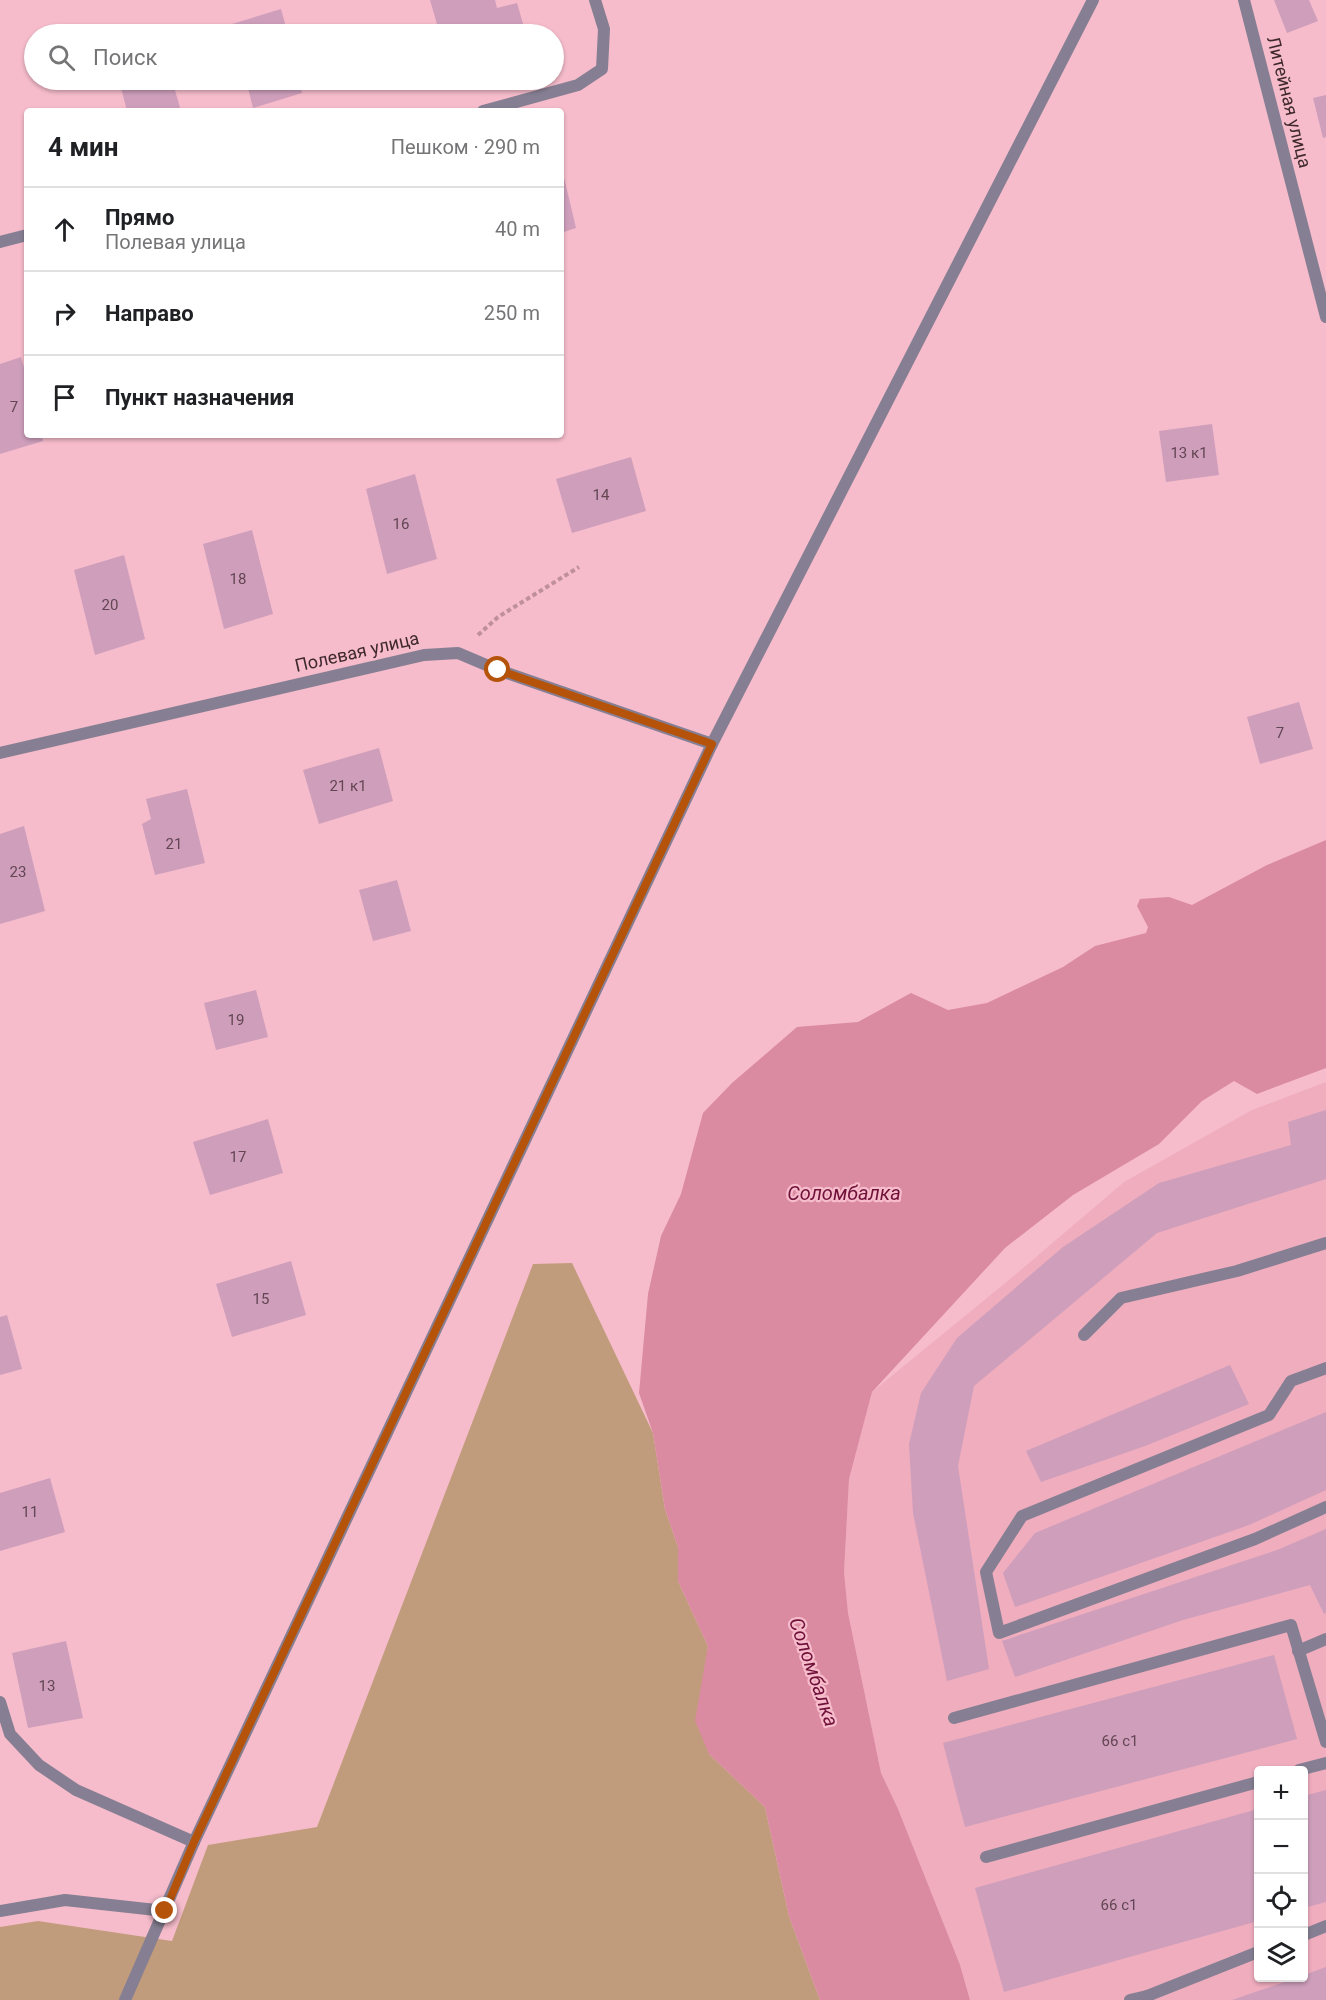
<!DOCTYPE html>
<html lang="ru">
<head>
<meta charset="utf-8">
<style>
  :root { --surface:#fff; --page:#f2f2f2; --text:#202124; --muted:#757577; --line:#e0e0e0 }
  body { margin:0; font-family:Roboto,sans-serif; background:var(--page); color:var(--text) }
  .controls { position:absolute; right:18px; bottom:18px; display:grid; overflow:hidden; border-radius:6px; box-shadow:0 2px 4px #0004 }
  .controls button { width:54px; height:54px; display:grid; place-items:center; padding:0; border:0; border-bottom:2px solid var(--line); background:var(--surface); color:var(--text); font:30px sans-serif }
  .stop { position:absolute; width:18px; height:18px; margin:-14px; border:4px solid #b45309; border-radius:50%; background:#fff }
  .stop.end { background:#b45309; border-color:#fff; box-shadow:0 2px 6px #0008 }
  .list { margin:0; padding:0; list-style:none }
  h2 { display:flex; justify-content:space-between; align-items:center; height:78px; margin:0; padding:0 24px; font-size:26px }
  h2 small { font-size:20px; font-weight:400; color:var(--muted) }
  .list li { display:grid; grid-template-columns:39px 1fr auto; gap:18px; align-items:center; box-sizing:border-box; height:84px; padding:0 24px; border-top:2px solid var(--line) }
  .list b { display:block; font-size:22px; white-space:nowrap }
  .list p { margin:0; font-size:20px; white-space:nowrap; color:var(--muted) }
  .list em { font-size:20px; font-style:normal; color:var(--muted) }
  .icon { flex:none; width:33px; height:33px; fill:none; stroke:currentColor; stroke-width:2; stroke-linecap:round; stroke-linejoin:round }
  .map { position:relative; flex:none; width:1326px; height:2000px; overflow:hidden }
  .search { position:absolute; background:var(--surface); box-shadow:0 2px 4px #0004; left:24px; top:24px; width:540px; height:66px; display:flex; align-items:center; gap:15px; box-sizing:border-box; padding:0 21px; border-radius:33px; color:var(--muted); font-size:22px }
  .panel { position:absolute; background:var(--surface); box-shadow:0 2px 4px #0004; left:24px; top:108px; width:540px; height:330px; border-radius:6px }
  .map>svg:first-child { display:block }
  .built { fill:#efadbe; fill-rule:evenodd }
  .green { fill:#c19c7c }
  .water { fill:#da8aa1 }
  .building { fill:#ce9ebb }
  .lines { fill:none; stroke-linecap:round; stroke-linejoin:round }
  .path { stroke:#bf909c; stroke-width:4; stroke-dasharray:4.5 3; stroke-linecap:butt }
  .service { stroke:#867f93; stroke-width:12 }
  .minor { stroke:#867f93; stroke-width:12 }
  .route { stroke:#b45309; stroke-width:8 }
  .labels { text-anchor:middle; stroke-width:4.5; stroke-linejoin:round; paint-order:stroke }
  .number-label { font-size:15px; fill:#634652 }
  .street-label { font-size:18px; fill:#3f292f; stroke:#f6bccb }
  .water-label { font-size:20px; font-style:italic; fill:#701139; stroke:#f6bccb }
</style>
</head>
<body>
<div class="map">
<svg width="1326" height="2000" viewBox="0 0 1326 2000">
  <rect width="100%" height="100%" fill="#f6bccb"/>
  <!-- built -->
  <path class="built" d="M1326 1082V2000H970L960 1965 898 1809 881 1773 848 1613 844 1572 849 1479 872 1392 1015 1275 1124 1182 1252 1110ZM1258 1770H1304V1978H1258Z"/>
  <!-- green -->
  <path class="green" d="M572 1263 653 1433 665 1509 678 1547V1581L708 1646 704 1683 709 1754 765 1807 789 1916 820 2000H0V1927L38 1921 172 1941 208 1845 317 1827 533 1264Z"/>
  <!-- water -->
  <path class="water" d="M1326 840V1068L1257 1094 1234 1081 1202 1101 1159 1144 1073 1195 1005 1248 872 1392 849 1479 844 1572 848 1613 881 1773 898 1809 960 1965 970 2000H820L789 1916 765 1807 709 1754 695 1721 708 1646 678 1581V1547L665 1509 653 1433 639 1393 648 1294 661 1236 681 1194 703 1113 732 1083 797 1027 858 1022 911 993 948 1010 987 1003 1063 967 1095 946 1146 933 1148 927 1137 906 1140 899 1169 897 1192 905 1267 865Z"/>
  <!-- building -->
  <g class="building">
    <path d="M430 0H495L497 8 517 3 526 34H468L465 24 439 31Z"/>
    <path d="M1274 0H1309L1318 21 1287 33Z"/>
    <path d="M281 9 288 34H234L232 24Z"/>
    <path d="M119 80H172L181 111H127Z"/>
    <path d="M246 80H299L302 93 253 108Z"/>
    <path d="M1326 95V137L1323 138 1313 98Z"/>
    <path d="M562 169 576 228 561 233V170Z"/>
    <path d="M21 357 27 379V435H42L43 441 0 454V364Z"/>
    <path d="M1212 424 1219 475 1166 482 1159 431Z"/>
    <path d="M631 457 646 511 572 533 556 479Z"/>
    <path d="M415 474 437 559 387 574 366 489Z"/>
    <path d="M252 530 273 614 224 629 203 544Z"/>
    <path d="M124 555 145 639 95 655 74 570Z"/>
    <path d="M1299 702 1313 749 1260 764 1247 717Z"/>
    <path d="M379 748 393 801 319 824 303 770Z"/>
    <path d="M187 789 205 863 155 875 142 824 151 819 146 799Z"/>
    <path d="M24 826 45 911 0 924V834Z"/>
    <path d="M397 880 411 931 373 941 359 890Z"/>
    <path d="M256 990 268 1037 216 1050 204 1003Z"/>
    <path d="M1326 1110V1179L1157 1233 974 1386 958 1466 989 1669 947 1681 913 1513 909 1444 921 1393 957 1338 1063 1247 1159 1183 1291 1145 1288 1122Z"/>
    <path d="M268 1119 283 1173 210 1195 193 1142Z"/>
    <path d="M291 1261 306 1315 232 1337 216 1284Z"/>
    <path d="M7 1315 22 1369 0 1375V1317Z"/>
    <path d="M1230 1365 1249 1404 1145 1446 1041 1482 1026 1451Z"/>
    <path d="M1326 1412V1490L1249 1525 1015 1607 1003 1573 1035 1533Z"/>
    <path d="M50 1478 65 1532 0 1551V1493Z"/>
    <path d="M1326 1529V1613L1324 1614 1310 1585 1183 1620 1015 1677 1002 1641 1277 1550Z"/>
    <path d="M66 1641 83 1718 28 1728 12 1653Z"/>
    <path d="M1274 1655 1297 1739 965 1827 943 1743Z"/>
    <path d="M1326 1790V1902L1304 1908V1796Z"/>
    <path d="M1258 1809V1921L1004 1992 975 1888Z"/>
    <path d="M1326 1967V2000H1232L1296 1978H1304V1975Z"/>
  </g>
  <g class="lines">
    <!-- path -->
    <path class="path" d="M478 635 498 617 579 567"/>
    <!-- service -->
    <g class="service">
      <path d="M1084 1335 1121 1298 1237 1271 1326 1243"/>
      <path d="M1326 1368 1291 1381 1269 1415 1022 1516 986 1572 999 1633 1255 1539 1326 1507"/>
      <path d="M1298 1651 1326 1639"/>
      <path d="M954 1718 1291 1625 1326 1742"/>
      <path d="M1299 1770 1326 1763"/>
      <path d="M986 1857 1258 1782"/>
      <path d="M0 1911 65 1900 165 1911"/>
      <path d="M1304 1935 1326 1926"/>
      <path d="M1130 2000 1147 1996"/>
      <path d="M1148 2000 1147 1996 1258 1952"/>
    </g>
    <!-- minor -->
    <g class="minor">
      <path d="M1244 0 1326 317"/>
      <path d="M483 111 578 85 602 69 604 29 595 0"/>
      <path d="M0 242 27 235"/>
      <path d="M0 753 424 655 458 653 498 670 712 744"/>
      <path d="M0 1702 10 1734 39 1765 76 1790 194 1842"/>
      <path d="M125 2000 194 1842 712 744 1093 0"/>
    </g>
  </g>
  <g class="lines">
    <!-- route -->
    <path class="route" d="M165 1911 194 1842 712 744 498 670"/>
  </g>
  <g class="labels">
    <!-- number labels -->
    <g class="number-label">
      <text x="14" y="412">7</text>
      <text x="1189" y="458">13 к1</text>
      <text x="601" y="500">14</text>
      <text x="401" y="529">16</text>
      <text x="238" y="584">18</text>
      <text x="110" y="610">20</text>
      <text x="1280" y="738">7</text>
      <text x="348" y="791">21 к1</text>
      <text x="174" y="849">21</text>
      <text x="18" y="877">23</text>
      <text x="236" y="1025">19</text>
      <text x="238" y="1162">17</text>
      <text x="261" y="1304">15</text>
      <text x="30" y="1517">11</text>
      <text x="47" y="1691">13</text>
      <text x="1120" y="1746">66 с1</text>
      <text x="1119" y="1910">66 с1</text>
    </g>
    <!-- street labels -->
    <g class="street-label">
      <text transform="translate(1289 102) rotate(76)" y="6">Литейная улица</text>
      <text transform="translate(357 652) rotate(-13)" y="6">Полевая улица</text>
    </g>
    <!-- water labels -->
    <g class="water-label">
      <text x="844" y="1200">Соломбалка</text>
      <text transform="translate(814 1672) rotate(71)" y="7">Соломбалка</text>
    </g>
  </g>
</svg>
<div class="controls">
<button>+</button>
<button>−</button>
<button><svg class="icon" aria-label="locate" viewBox="0 0 24 24"><circle cx="12" cy="12" r="6"/><path d="M12 2v4M12 18v4M2 12h4M18 12h4"/></svg></button>
<button><svg class="icon" aria-label="layers" viewBox="0 0 24 24"><path d="M12 4l9 5-9 5-9-5zM3 14l9 5 9-5"/></svg></button>
</div>
<div class="stop" style="left:498px;top:670px"></div>
<div class="stop end" style="left:165px;top:1911px"></div>
<div class="search"><svg class="icon" aria-label="search" viewBox="0 0 24 24"><circle cx="10" cy="10" r="6"/><path d="M15 15l6 6"/></svg>Поиск</div>
<section class="panel">
<h2>4 мин<small>Пешком · 290 m</small></h2>
<ul class="list">
<li><svg class="icon" aria-label="ahead" viewBox="0 0 24 24"><path d="M12 20V5M6 11l6-6 6 6"/></svg><div><b>Прямо</b><p>Полевая улица</p></div><em>40 m</em></li>
<li><svg class="icon" aria-label="right" viewBox="0 0 24 24"><path d="M7 20v-9h11M14 6l5 5-5 5"/></svg><div><b>Направо</b></div><em>250 m</em></li>
<li><svg class="icon" aria-label="arrive" viewBox="0 0 24 24"><path d="M6 21V4h12l-3 4 3 4H6"/></svg><div><b>Пункт назначения</b></div></li>
</ul>
</section>
</div>
</body>
</html>
